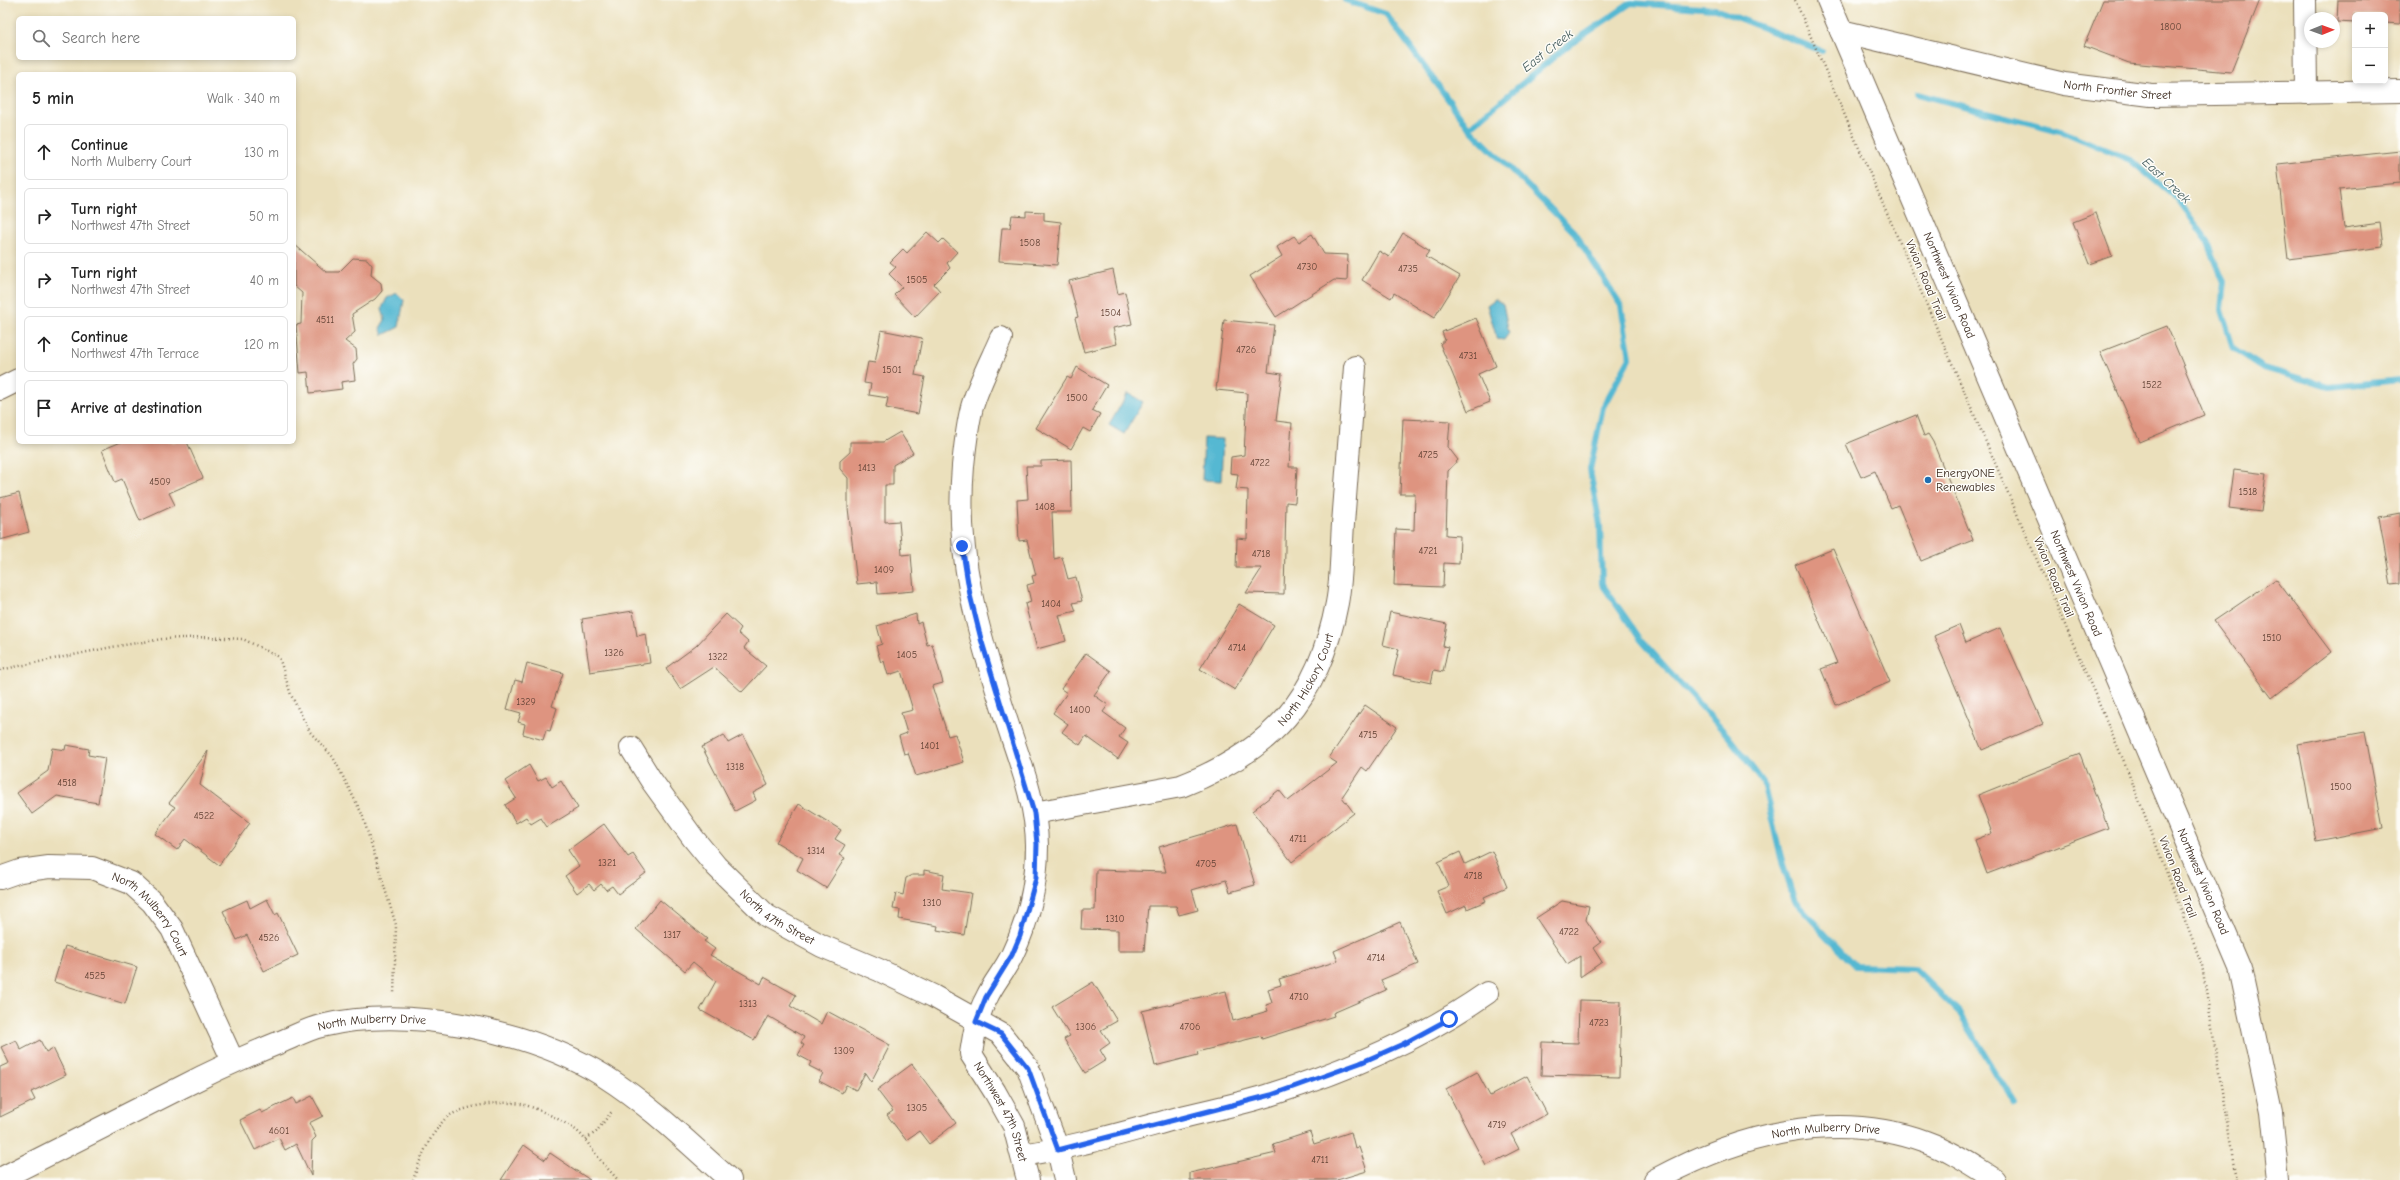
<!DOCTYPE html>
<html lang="en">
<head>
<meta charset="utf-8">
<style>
  :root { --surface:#fff; --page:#f2f2f2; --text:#222; --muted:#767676; --line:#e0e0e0 }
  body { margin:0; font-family:"Comic Neue",sans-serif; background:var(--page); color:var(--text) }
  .controls { position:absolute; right:12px; top:12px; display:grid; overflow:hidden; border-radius:6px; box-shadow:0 2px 6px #0003 }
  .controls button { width:36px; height:36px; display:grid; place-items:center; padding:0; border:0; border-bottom:1px solid var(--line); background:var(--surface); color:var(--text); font:20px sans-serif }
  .compass { position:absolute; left:2304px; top:12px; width:36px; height:36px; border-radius:50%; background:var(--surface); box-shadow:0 2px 6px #0003; rotate:89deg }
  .stop { position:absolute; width:12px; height:12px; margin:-9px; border:3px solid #2563eb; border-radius:50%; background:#fff }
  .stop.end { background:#2563eb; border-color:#fff; box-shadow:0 1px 4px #0008 }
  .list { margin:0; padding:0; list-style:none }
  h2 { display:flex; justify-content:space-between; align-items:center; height:52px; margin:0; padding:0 16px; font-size:17px }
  h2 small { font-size:13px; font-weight:400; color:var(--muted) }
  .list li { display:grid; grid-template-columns:26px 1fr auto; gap:12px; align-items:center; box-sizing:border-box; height:56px; margin:0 8px 8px; padding:0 8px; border:1px solid var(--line); border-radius:6px }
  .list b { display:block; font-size:15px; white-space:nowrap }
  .list p { margin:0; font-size:13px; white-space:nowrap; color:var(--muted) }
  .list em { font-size:13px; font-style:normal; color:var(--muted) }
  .icon { flex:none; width:22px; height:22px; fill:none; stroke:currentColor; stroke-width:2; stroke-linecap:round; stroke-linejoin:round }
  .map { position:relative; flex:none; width:2400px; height:1180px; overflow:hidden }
  .search { position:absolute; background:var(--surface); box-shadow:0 2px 6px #0003; left:16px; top:16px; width:280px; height:44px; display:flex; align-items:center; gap:10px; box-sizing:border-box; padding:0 14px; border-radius:6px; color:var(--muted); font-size:15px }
  .panel { position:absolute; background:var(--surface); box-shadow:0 2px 6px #0003; left:16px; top:72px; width:280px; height:372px; border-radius:6px }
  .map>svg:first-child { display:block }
  .water { fill:#54b8d2; stroke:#487178 }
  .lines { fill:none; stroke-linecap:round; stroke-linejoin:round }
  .stream { stroke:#54b8d2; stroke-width:6 }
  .building { fill:#de9480 }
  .minor-casing { stroke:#796a55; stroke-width:24 }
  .major-casing { stroke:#796a55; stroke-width:24 }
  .path { stroke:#796a55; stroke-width:2.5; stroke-dasharray:1 3; stroke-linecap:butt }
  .minor { stroke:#fff; stroke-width:22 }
  .major { stroke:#fff; stroke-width:22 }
  .route { stroke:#2563eb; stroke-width:5 }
  .poi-dot { fill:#1f6fb2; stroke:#fdfcf7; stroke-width:1.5 }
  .labels { text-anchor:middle; stroke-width:3; stroke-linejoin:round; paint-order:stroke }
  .number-label { font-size:10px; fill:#644436 }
  .street-label { font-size:12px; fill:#3b2a1e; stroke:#fdfcf7 }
  .poi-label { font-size:12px; fill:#3b2a1e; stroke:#fdfcf7; text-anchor:start }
  .water-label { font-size:13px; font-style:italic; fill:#445c5d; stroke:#fdfcf7 }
</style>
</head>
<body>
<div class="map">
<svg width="2400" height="1180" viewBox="0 0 2400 1180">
  <rect width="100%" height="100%" fill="#fdfcf7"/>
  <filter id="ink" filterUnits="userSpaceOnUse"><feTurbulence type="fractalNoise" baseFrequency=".025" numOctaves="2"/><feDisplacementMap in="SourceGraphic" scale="8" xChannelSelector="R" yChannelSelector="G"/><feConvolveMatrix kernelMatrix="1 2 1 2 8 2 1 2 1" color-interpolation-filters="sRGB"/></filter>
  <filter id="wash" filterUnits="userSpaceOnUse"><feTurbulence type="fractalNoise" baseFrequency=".012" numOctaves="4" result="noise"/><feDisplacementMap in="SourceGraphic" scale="16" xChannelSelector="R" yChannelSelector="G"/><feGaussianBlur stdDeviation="0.9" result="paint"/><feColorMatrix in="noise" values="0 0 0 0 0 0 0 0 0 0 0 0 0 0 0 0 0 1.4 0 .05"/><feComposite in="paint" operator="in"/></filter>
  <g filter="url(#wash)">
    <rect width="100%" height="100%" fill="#ebe0bc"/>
    <!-- water -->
    <g class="water">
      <path d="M397 293 404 300 399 327 383 335 380 328 385 320 382 308 387 298Z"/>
      <path d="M1495 299 1503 304 1509 333 1504 340 1497 339 1487 305Z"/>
      <path d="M1128 393 1143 402 1124 434 1109 425Z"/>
      <path d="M1204 438 1223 439 1221 481 1202 480Z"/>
    </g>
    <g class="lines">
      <!-- stream -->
      <g class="stream">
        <path d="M1345 0 1386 14 1469 128 1566 47 1631 3 1715 9 1822 51"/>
        <path d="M1917 94 2064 132 2130 160 2177 199 2207 240 2224 282 2221 309 2233 348 2264 368 2329 387 2400 380"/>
        <path d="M1469 128 1574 232 1621 306 1630 357 1603 407 1590 470 1600 525 1602 584 1641 640 1728 736 1763 782 1781 858 1795 902 1855 966 1914 968 1959 1012 2016 1105"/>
      </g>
    </g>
    <g id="blocks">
      <!-- building -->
      <g class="building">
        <path d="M2103 0H2260L2231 72 2129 63 2084 46Z"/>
        <path d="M2338 0H2400V24L2385 23V15H2355V23L2337 22Z"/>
        <path d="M2400 151V183L2339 189 2344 228 2380 223 2383 247 2288 259 2277 164Z"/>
        <path d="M1026 211 1044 212V220L1061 222 1057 265 999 261 1002 228H1010L1012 215 1026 216Z"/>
        <path d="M2096 213 2112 256 2089 264 2073 222Z"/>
        <path d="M927 232 939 243 943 239 957 252 947 263 950 268 934 284 940 291 915 317 894 295 902 287 889 274 896 267 890 262 903 249 907 253Z"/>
        <path d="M1403 233 1430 250 1426 256 1460 276 1434 318 1394 293 1391 298 1362 280 1379 251 1389 257Z"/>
        <path d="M1312 234 1324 254 1348 255 1347 281 1334 280 1276 317 1250 276 1282 256 1277 247 1294 236 1299 242Z"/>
        <path d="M294 244 326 272H339L353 258 367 259 372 265 371 275 381 283 382 291 375 299 352 314 355 332 345 341 356 349 357 359 353 364 355 380 341 382 342 389 310 393 308 372 300 373 296 325 301 324 302 293 294 286Z"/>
        <path d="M1113 270 1118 294 1125 292 1132 324 1113 328 1117 344 1084 352 1075 318 1078 317 1069 281Z"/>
        <path d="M1476 318 1496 366 1478 374 1490 402 1468 411 1440 344 1445 340 1442 332Z"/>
        <path d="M1224 320 1274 325 1268 372 1282 374 1276 421 1292 423 1289 467H1297L1295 503 1286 502 1284 594 1246 593 1262 568H1236L1237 538 1247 539 1248 490 1236 489 1238 474 1230 473 1231 457 1244 455 1247 393 1216 390Z"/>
        <path d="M2167 326 2204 415 2140 442 2100 352Z"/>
        <path d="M881 330 922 338 915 375 925 377 918 414 886 408 888 398 869 395 871 384 864 383 868 362 875 363Z"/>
        <path d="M1077 367 1107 385 1092 410 1100 414 1090 432 1083 428 1071 449 1036 428 1067 377 1071 379Z"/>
        <path d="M1916 415 1924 436 1928 434 1933 442 1973 540 1921 561 1898 505 1891 508 1875 471 1861 477 1846 444Z"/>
        <path d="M1403 419 1450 421 1448 447 1458 460 1448 471 1446 535 1460 536 1459 564 1444 563 1443 587 1394 585 1396 529 1414 530 1415 494H1400Z"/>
        <path d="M900 432 913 453 893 465V485H885V522L899 521 902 555 911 554 914 591 878 594 877 582 857 584 848 508V478L840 469V461L850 452V442H883Z"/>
        <path d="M121 442H187L203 478 169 493 175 505 140 521 122 479 115 482 102 450Z"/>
        <path d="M1071 460 1072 512H1052L1054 559 1062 557 1068 579 1076 577 1082 601 1073 603 1076 611 1059 615 1066 641 1037 649 1025 604 1031 602 1027 585 1034 583 1032 576 1036 575 1027 540 1019 541 1017 500 1028 499 1026 466H1041V461Z"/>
        <path d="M2234 470 2266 474 2261 512 2229 508Z"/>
        <path d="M19 493 29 532 0 540V498Z"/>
        <path d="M2400 513V584L2391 585 2379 517Z"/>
        <path d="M1833 549 1890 682 1836 705 1821 669 1837 663 1795 565Z"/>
        <path d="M2276 579 2331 652 2272 698 2214 621Z"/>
        <path d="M1239 604 1274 625 1235 690 1200 669Z"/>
        <path d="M633 611 637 636 646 634 650 663 590 672 582 619Z"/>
        <path d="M1390 612 1447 624 1443 646 1448 647 1443 672 1434 670 1431 683 1393 675 1399 649 1383 645Z"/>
        <path d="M726 614 741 628 738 633 748 642 744 648 766 666 742 692 714 667 680 689 666 668 696 646Z"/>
        <path d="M916 614 917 624 921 622 927 645 932 644 943 683 932 686 948 736 955 734 964 762 916 776 908 753 904 754 899 736 907 733 901 713 913 710 901 671 888 675 884 661 881 663 876 646 882 644 877 626Z"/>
        <path d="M1959 625 1966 643 2000 628 2043 724 1982 750 1934 636Z"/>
        <path d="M1086 653 1111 671 1094 695 1108 705 1103 712 1125 728 1119 737 1128 743 1118 759 1086 736 1080 745 1062 732 1068 724 1053 713 1067 693 1061 689Z"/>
        <path d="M527 663 563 673 552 706 557 708 550 731 546 730 543 740 523 734 525 724 518 722 521 713 507 709 515 680 522 682Z"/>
        <path d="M1365 705 1397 727 1367 771 1362 767 1342 797 1354 813 1292 862 1252 811 1279 790 1288 801 1337 763 1329 758Z"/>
        <path d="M2365 732 2383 828 2316 841 2298 744Z"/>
        <path d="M724 735 728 743 743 735 768 785 753 793 756 800 735 811 702 747Z"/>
        <path d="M66 745 89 749 88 755 105 758 98 803 57 796 32 814 17 793 48 771 52 748 65 750Z"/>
        <path d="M208 751 200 785 250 823 219 865 185 839 177 850 155 834 175 807 169 803Z"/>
        <path d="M2080 754 2108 828 1987 874 1975 840 1992 833 1978 795Z"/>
        <path d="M529 765 538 781 546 777 552 787 561 781 578 808 547 827 541 818 531 824 526 817 516 823 505 805 516 798 505 781Z"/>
        <path d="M799 804 841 830 835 839 845 845 839 855 845 858 826 888 797 870 803 858 776 842Z"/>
        <path d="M604 824 628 857 633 854 646 873 618 894 612 886 606 890 601 884 594 890 589 884 577 893 565 876 579 866 568 850Z"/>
        <path d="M1237 824 1255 885 1230 892 1226 880 1192 890 1198 910 1179 915 1176 906H1148L1144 951H1118V930L1081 929 1082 910H1095L1096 870 1166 872 1159 847Z"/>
        <path d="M1492 851 1507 887 1484 897 1486 901 1467 909 1466 905 1447 914 1437 891 1449 886 1438 862 1460 852 1465 864Z"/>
        <path d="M924 870 944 874 942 889 971 893 964 935 937 930 938 926 899 919 900 910 893 909 896 893 903 895 906 878 912 875H924Z"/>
        <path d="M267 899 275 915 278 913 298 955 264 971 247 935 237 940 223 911 247 900 250 908Z"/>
        <path d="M660 900 707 939 704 941 715 949 710 955 761 984 764 977 796 995 790 1006 821 1024 827 1011 890 1045 871 1082 865 1073 856 1090 846 1085 842 1093 819 1081 823 1073 809 1066 811 1062 798 1055 804 1045 801 1043 804 1037 768 1016 754 1040 700 1010 716 981 693 962 685 971 636 929Z"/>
        <path d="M1562 901 1589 906 1586 920 1601 942 1593 948 1602 962 1580 977V956L1567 964 1536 918Z"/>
        <path d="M1400 922 1418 964 1381 980 1386 990 1333 1013 1334 1016 1262 1039 1261 1036 1197 1052 1198 1055 1155 1066 1142 1011 1226 991 1233 1021 1268 1011 1266 1005 1272 1003 1268 989 1281 985 1279 979 1338 961 1334 951Z"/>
        <path d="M65 946 137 967 125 1004 54 982Z"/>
        <path d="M1093 982 1117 1021 1101 1030 1110 1043 1100 1050 1106 1060 1085 1073 1064 1039 1070 1036 1052 1007Z"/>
        <path d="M1579 1000 1621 1001 1619 1077 1541 1075 1542 1042 1578 1043Z"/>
        <path d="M16 1040 21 1050 40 1040 46 1052 53 1048 66 1075 31 1092 35 1100 0 1117V1067L9 1063 1 1047Z"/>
        <path d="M912 1064 956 1123 929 1144 919 1131 906 1140 887 1115 893 1111 877 1090Z"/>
        <path d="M1477 1072 1490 1096 1527 1076 1547 1114 1511 1134 1519 1149 1486 1166 1446 1089Z"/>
        <path d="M312 1096 323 1116 309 1123 316 1137 312 1141 311 1176 296 1144 285 1150 279 1138 255 1150 240 1120 260 1110 262 1113 293 1098 296 1104Z"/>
        <path d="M1310 1132 1314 1144 1351 1132 1355 1148 1359 1147 1367 1171 1337 1180H1190V1173L1276 1153 1273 1144Z"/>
        <path d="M524 1145 545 1160 550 1153 590 1180H501Z"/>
      </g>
    </g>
  </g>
  <g filter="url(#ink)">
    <use href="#blocks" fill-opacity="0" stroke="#796a55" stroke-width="1"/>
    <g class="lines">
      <defs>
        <g id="minor">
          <path d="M2305 0 2306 93"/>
          <path id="s1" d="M1841 31 2064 84 2151 95 2400 91"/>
          <path id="s2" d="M1001 338C991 361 979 383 972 407 967 426 965 447 963 466 955 558 978 630 1005 716 1018 757 1037 803 1037 846 1037 883 1028 922 1012 955 1005 970 994 982 987 997 977 1015 974 1034 971 1054L995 1092 1014 1126 1028 1180"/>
          <path d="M0 389 18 380"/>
          <path id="s3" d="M631 748 651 780 693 838 716 866 767 916 822 946 879 970 933 996 1001 1034 1028 1068 1058 1150 1065 1180"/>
          <path id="s4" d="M1034 813 1181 786C1271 751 1319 699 1337 603 1342 577 1341 550 1343 524 1347 472 1351 419 1355 367"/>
          <path id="s5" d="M0 878 20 871 49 867 92 868 131 883 152 902 172 929 233 1061"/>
          <path d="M1022 1155C1076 1147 1126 1132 1178 1118 1209 1110 1242 1104 1272 1094 1349 1070 1421 1039 1487 993"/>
          <path id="s6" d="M0 1179C61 1148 122 1117 182 1087 215 1070 248 1055 283 1041 295 1036 308 1029 321 1026 408 1005 529 1030 604 1076 650 1105 689 1144 730 1180"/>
          <path id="s7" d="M1655 1180C1737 1135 1834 1109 1926 1142 1951 1151 1972 1166 1995 1180"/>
        </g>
        <g id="major">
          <path id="s8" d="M1828 0 2240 968 2271 1113 2278 1180"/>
        </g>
      </defs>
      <!-- minor casing -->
      <use href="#minor" class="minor-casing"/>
      <!-- major casing -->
      <use href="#major" class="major-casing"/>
      <!-- path -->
      <g class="path">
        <path d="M1795 0 2126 766 2202 965 2236 1180"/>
        <path d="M0 670 112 647 162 639 205 637 243 639 279 657 291 695 310 732 333 757 362 814 396 925 394 995"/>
        <path d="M586 1139 596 1132 613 1110"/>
        <path d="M413 1180C420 1159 429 1137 444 1120 456 1106 507 1099 525 1105 539 1109 566 1122 577 1131 586 1139 591 1148 598 1157 604 1165 611 1172 618 1180"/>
      </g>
      <!-- minor -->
      <use href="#minor" class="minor"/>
      <!-- major -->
      <use href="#major" class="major"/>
    </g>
  </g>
  <g class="lines" filter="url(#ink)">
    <!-- route -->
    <path class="route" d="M962 546 970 595 981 639 1034 813 1037 844 1036 878 1020 936 1012 955 986 997 976 1022 1001 1034 1028 1068 1058 1150 1271 1095 1360 1063 1403 1044 1449 1019"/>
  </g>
  <!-- markers -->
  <circle class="poi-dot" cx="1928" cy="480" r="4"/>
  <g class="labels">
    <!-- number labels -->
    <g class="number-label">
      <text x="2171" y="30">1800</text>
      <text x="1030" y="246">1508</text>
      <text x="1307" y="270">4730</text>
      <text x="1408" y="272">4735</text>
      <text x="917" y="283">1505</text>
      <text x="1111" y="316">1504</text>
      <text x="325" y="323">4511</text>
      <text x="1246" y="353">4726</text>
      <text x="1468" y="359">4731</text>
      <text x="892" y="373">1501</text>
      <text x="2152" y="388">1522</text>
      <text x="1077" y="401">1500</text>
      <text x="1428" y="458">4725</text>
      <text x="1260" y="466">4722</text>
      <text x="867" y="471">1413</text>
      <text x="160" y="485">4509</text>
      <text x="2248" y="495">1518</text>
      <text x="1045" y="510">1408</text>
      <text x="1428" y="554">4721</text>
      <text x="1261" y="557">4718</text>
      <text x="884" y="573">1409</text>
      <text x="1051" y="607">1404</text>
      <text x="2272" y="641">1510</text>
      <text x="1237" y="651">4714</text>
      <text x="614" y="656">1326</text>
      <text x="907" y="658">1405</text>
      <text x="718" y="660">1322</text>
      <text x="526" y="705">1329</text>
      <text x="1080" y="713">1400</text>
      <text x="1368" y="738">4715</text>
      <text x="930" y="749">1401</text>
      <text x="735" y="770">1318</text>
      <text x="67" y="786">4518</text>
      <text x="2341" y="790">1500</text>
      <text x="204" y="819">4522</text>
      <text x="1298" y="842">4711</text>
      <text x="816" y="854">1314</text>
      <text x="607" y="866">1321</text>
      <text x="1206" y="867">4705</text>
      <text x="1473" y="879">4718</text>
      <text x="932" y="906">1310</text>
      <text x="1115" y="922">1310</text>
      <text x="1569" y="935">4722</text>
      <text x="672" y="938">1317</text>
      <text x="269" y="941">4526</text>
      <text x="1376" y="961">4714</text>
      <text x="95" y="979">4525</text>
      <text x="1299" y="1000">4710</text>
      <text x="748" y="1007">1313</text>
      <text x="1599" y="1026">4723</text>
      <text x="1086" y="1030">1306</text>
      <text x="1190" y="1030">4706</text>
      <text x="844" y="1054">1309</text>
      <text x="917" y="1111">1305</text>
      <text x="1497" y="1128">4719</text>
      <text x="279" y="1134">4601</text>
      <text x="1320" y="1163">4711</text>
    </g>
    <!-- street labels -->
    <g class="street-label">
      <text dy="4" stroke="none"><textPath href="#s1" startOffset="283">North Frontier Street</textPath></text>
      <text transform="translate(1926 280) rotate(67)" y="4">Vivion Road Trail</text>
      <text dy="4" stroke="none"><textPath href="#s8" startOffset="310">Northwest Vivion Road</textPath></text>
      <text transform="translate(2054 577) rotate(67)" y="4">Vivion Road Trail</text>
      <text dy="4" stroke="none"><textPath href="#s8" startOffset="634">Northwest Vivion Road</textPath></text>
      <text dy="4" stroke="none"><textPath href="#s4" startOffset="319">North Hickory Court</textPath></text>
      <text transform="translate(2178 877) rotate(69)" y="4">Vivion Road Trail</text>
      <text dy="4" stroke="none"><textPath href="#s8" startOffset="958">Northwest Vivion Road</textPath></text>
      <text dy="4" stroke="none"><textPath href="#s3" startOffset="226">North 47th Street</textPath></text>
      <text dy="4" stroke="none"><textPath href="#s5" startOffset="171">North Mulberry Court</textPath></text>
      <text dy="4" stroke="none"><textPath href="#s6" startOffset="407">North Mulberry Drive</textPath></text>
      <text dy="4" stroke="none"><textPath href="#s2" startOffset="811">Northwest 47th Street</textPath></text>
      <text dy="4" stroke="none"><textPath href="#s7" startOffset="180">North Mulberry Drive</textPath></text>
    </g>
    <!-- poi labels -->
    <g class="poi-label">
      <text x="1936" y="477">EnergyONE<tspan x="1936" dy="14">Renewables</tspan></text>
    </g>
    <!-- water labels -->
    <g class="water-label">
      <text transform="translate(1547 50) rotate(-38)" y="5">East Creek</text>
      <text transform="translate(2167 180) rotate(43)" y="5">East Creek</text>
    </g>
  </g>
</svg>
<div class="controls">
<button>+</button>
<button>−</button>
</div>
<svg class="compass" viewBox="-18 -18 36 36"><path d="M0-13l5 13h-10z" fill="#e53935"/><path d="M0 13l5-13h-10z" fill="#767676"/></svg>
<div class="stop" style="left:1449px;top:1019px"></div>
<div class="stop end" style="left:962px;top:546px"></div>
<div class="search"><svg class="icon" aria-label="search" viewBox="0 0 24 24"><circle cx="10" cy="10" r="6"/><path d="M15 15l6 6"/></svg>Search here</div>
<section class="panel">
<h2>5 min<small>Walk · 340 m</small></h2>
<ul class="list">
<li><svg class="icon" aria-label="ahead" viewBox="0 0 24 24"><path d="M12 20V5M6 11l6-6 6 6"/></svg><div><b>Continue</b><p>North Mulberry Court</p></div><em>130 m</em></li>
<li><svg class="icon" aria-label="right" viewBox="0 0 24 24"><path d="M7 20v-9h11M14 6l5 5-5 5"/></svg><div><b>Turn right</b><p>Northwest 47th Street</p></div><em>50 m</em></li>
<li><svg class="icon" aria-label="right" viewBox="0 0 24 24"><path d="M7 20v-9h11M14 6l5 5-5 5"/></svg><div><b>Turn right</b><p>Northwest 47th Street</p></div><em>40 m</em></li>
<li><svg class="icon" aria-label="ahead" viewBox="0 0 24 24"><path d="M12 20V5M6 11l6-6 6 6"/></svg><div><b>Continue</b><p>Northwest 47th Terrace</p></div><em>120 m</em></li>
<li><svg class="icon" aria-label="arrive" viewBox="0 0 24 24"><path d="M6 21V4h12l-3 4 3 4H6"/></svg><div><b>Arrive at destination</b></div></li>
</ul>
</section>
</div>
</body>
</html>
